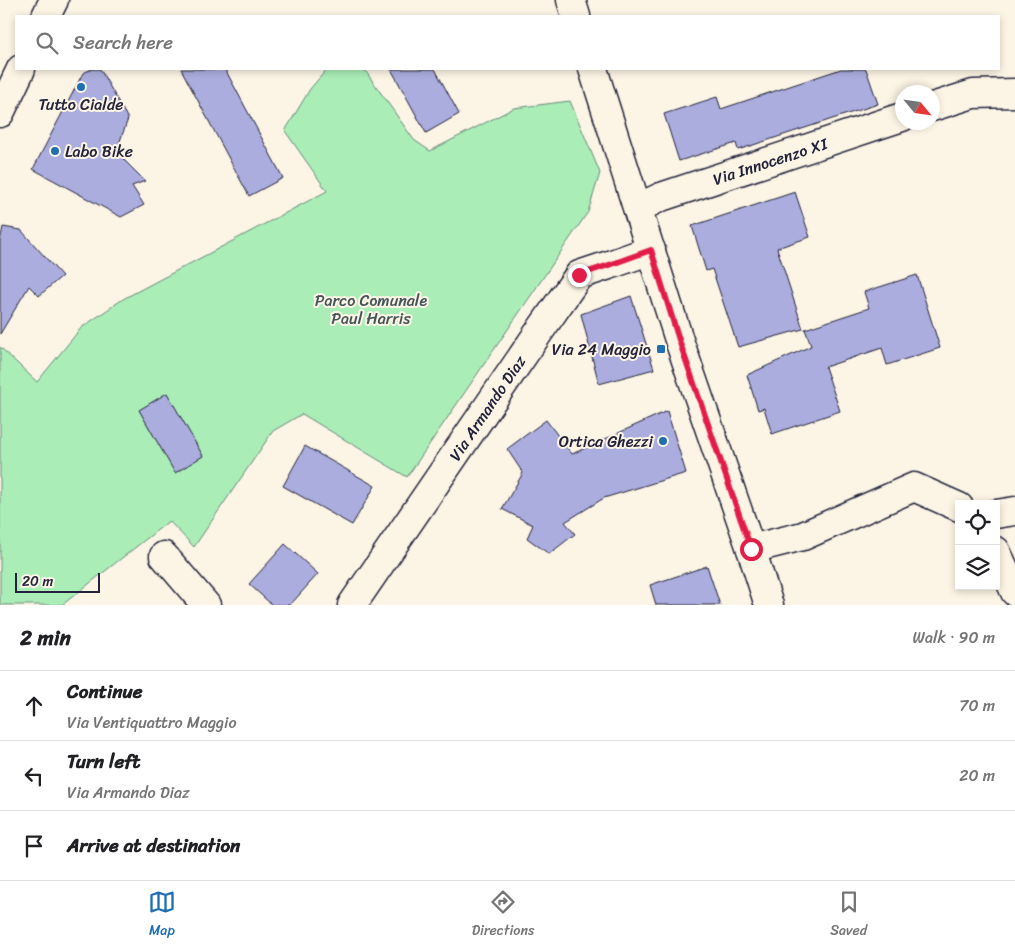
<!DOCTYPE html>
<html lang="en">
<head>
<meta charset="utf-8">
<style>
  :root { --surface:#fff; --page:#f6f6f6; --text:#202124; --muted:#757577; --line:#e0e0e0; --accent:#1f6fb2 }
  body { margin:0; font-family:Sriracha,sans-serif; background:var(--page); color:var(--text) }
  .controls { position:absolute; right:15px; bottom:15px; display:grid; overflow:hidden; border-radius:0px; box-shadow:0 2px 8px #0003 }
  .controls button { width:45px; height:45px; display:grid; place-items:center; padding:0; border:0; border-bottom:1px solid var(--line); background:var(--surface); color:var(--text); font:25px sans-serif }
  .compass { position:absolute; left:895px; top:85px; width:45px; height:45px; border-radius:50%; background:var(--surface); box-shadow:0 2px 8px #0003; rotate:119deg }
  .scale { position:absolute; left:15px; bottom:12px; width:85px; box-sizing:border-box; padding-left:5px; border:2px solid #22223b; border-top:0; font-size:14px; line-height:18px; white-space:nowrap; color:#22223b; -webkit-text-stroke:4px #fcf5e5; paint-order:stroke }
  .stop { position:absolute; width:15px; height:15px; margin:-11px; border:4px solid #e11d48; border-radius:50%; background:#fff }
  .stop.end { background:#e11d48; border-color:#fff; box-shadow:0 1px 5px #0008 }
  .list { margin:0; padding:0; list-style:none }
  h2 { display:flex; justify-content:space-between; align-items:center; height:65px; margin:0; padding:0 20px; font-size:21px }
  h2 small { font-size:16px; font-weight:400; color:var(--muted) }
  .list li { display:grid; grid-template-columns:32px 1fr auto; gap:15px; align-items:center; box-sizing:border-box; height:70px; padding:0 20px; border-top:1px solid var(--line) }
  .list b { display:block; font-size:19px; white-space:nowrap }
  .list p { margin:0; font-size:16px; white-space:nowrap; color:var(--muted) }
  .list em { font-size:16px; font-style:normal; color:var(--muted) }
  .icon { flex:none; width:28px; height:28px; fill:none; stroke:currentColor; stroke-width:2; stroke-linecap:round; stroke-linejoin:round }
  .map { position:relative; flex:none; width:1015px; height:605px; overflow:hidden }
  .search { position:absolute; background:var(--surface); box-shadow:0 2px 8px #0003; left:15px; right:15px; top:15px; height:55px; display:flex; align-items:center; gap:12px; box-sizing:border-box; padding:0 18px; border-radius:0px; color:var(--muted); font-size:19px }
  .sheet { height:275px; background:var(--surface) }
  nav { display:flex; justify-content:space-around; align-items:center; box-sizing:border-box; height:70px; border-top:1px solid var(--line); background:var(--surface); font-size:14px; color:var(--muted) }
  nav a { display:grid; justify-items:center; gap:2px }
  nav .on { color:var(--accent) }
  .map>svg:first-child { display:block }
  .green { fill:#aaedb7; stroke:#668879 }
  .building { fill:#abadde; stroke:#22223b }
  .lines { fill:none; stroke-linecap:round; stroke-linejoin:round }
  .minor-casing { stroke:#22223b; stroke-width:31 }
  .minor { stroke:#fcf5e5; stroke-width:28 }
  .route { stroke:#e11d48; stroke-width:6 }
  .poi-dot { fill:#1f6fb2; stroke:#fcf5e5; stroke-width:2 }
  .labels { text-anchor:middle; stroke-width:4; stroke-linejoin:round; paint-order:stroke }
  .poi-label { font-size:16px; fill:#22223b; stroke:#fcf5e5; text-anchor:end }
  .street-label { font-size:16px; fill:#22223b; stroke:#fcf5e5 }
  .park-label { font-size:16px; fill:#44555a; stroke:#fcf5e5 }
</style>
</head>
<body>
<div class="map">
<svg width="1015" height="605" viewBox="0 0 1015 605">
  <rect width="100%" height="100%" fill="#fcf5e5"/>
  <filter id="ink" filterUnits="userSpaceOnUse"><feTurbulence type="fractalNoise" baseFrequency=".02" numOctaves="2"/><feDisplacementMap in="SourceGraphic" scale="10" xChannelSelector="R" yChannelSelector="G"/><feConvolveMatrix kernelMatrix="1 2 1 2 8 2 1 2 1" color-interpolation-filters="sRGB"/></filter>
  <g filter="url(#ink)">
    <!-- green -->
    <path class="green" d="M327 69H364L414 140 430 151 514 108 570 101 600 173 588 212 407 477 302 414 273 431 194 547 169 521 62 605H0V347L37 382 81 328 123 299 327 191 285 131 310 89Z"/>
    <!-- building -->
    <g class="building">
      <path d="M92 69H100L128 119 116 152 145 181 132 186 144 205 121 217 33 169 83 73Z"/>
      <path d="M181 69H225L283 178 249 196Z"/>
      <path d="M391 69H435L459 114 426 133Z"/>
      <path d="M841 69H866L878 104 738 150 736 143 679 161 664 114 717 97 721 109Z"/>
      <path d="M795 192 810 237 777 248 803 329 738 347 712 269 706 271 692 226Z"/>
      <path d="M3 227 21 230 62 276 39 296 29 286 0 334V241Z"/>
      <path d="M917 275 940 348 887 365 882 348 825 367 840 411 772 434 764 408 758 410 747 375 811 346 805 329 869 308 864 292Z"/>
      <path d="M631 296 654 369 599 384 581 314Z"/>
      <path d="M167 393 203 456 175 473 139 410Z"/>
      <path d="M667 411 686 473 604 498 565 522 575 534 549 554 527 538 533 525 502 509 523 473 507 449 546 420 572 454Z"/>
      <path d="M305 446 375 486 352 525 283 486Z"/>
      <path d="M285 544 318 574 290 605H272L249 584Z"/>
      <path d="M707 566 720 605H656L650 585Z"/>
    </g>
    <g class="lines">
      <defs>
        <g id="minor">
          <path d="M571 0 576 16"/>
          <path d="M46 16 54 0"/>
          <path d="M593 69 680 343 751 549 769 605"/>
          <path d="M932 107 973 94 1015 93"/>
          <path d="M0 113 21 69"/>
          <path d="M638 208 661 197 902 117"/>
          <path d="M996 514 1015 511"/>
          <path d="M751 549 803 536 914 487 959 507"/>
          <path d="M996 551 1015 592"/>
          <path d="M164 556 206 605"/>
          <path d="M352 605 539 332 579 275 612 264 651 250"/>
        </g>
      </defs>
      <!-- minor casing -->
      <use href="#minor" class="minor-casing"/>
      <!-- minor -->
      <use href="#minor" class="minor"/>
    </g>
  </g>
  <g class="lines" filter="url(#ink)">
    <!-- route -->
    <path class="route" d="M579 275 612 264 651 250 680 343 751 549"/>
  </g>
  <!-- markers -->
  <g class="poi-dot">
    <circle cx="81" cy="87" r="5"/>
    <circle cx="55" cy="151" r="5"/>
    <rect x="656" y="344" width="10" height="10" rx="2.5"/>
    <circle cx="663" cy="441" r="5"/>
  </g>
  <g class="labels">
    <!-- poi labels -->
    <g class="poi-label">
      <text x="81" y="110" text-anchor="middle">Tutto Cialde</text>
      <text x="65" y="157" text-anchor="start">Labo Bike</text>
      <text x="651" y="355">Via 24 Maggio</text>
      <text x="653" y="447">Ortica Ghezzi</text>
    </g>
    <!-- street labels -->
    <g class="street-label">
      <text transform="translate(770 161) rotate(-18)" y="6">Via Innocenzo XI</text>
      <text transform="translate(487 408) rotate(-56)" y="6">Via Armando Diaz</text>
    </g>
    <!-- park labels -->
    <g class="park-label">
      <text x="371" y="306">Parco Comunale<tspan x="371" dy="18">Paul Harris</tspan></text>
    </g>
  </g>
</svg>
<div class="controls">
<button><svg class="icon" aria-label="locate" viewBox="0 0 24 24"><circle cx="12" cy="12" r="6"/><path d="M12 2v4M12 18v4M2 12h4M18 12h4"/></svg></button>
<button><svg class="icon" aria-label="layers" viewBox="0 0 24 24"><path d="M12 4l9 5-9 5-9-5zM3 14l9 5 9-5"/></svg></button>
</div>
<svg class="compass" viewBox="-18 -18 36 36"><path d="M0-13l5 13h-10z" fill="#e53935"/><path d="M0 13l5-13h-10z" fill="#757577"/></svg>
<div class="scale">20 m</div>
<div class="stop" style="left:751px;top:549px"></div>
<div class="stop end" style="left:579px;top:275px"></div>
<div class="search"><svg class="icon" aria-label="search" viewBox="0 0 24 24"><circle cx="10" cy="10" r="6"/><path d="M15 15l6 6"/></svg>Search here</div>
</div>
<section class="sheet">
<h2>2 min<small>Walk · 90 m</small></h2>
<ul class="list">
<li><svg class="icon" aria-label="ahead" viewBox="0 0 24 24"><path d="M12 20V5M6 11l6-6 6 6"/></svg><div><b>Continue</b><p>Via Ventiquattro Maggio</p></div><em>70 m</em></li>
<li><svg class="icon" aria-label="left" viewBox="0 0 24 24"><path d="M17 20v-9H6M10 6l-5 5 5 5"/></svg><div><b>Turn left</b><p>Via Armando Diaz</p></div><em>20 m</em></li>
<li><svg class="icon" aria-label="arrive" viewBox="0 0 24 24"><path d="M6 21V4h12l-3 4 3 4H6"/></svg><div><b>Arrive at destination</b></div></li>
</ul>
</section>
<nav>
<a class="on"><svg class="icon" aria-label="map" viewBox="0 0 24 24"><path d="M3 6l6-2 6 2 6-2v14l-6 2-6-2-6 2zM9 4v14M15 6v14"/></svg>Map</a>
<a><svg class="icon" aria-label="directions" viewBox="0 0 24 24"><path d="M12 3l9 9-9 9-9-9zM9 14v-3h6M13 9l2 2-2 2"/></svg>Directions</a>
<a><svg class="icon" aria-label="saved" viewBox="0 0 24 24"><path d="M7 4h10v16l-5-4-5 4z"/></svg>Saved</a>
</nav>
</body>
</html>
